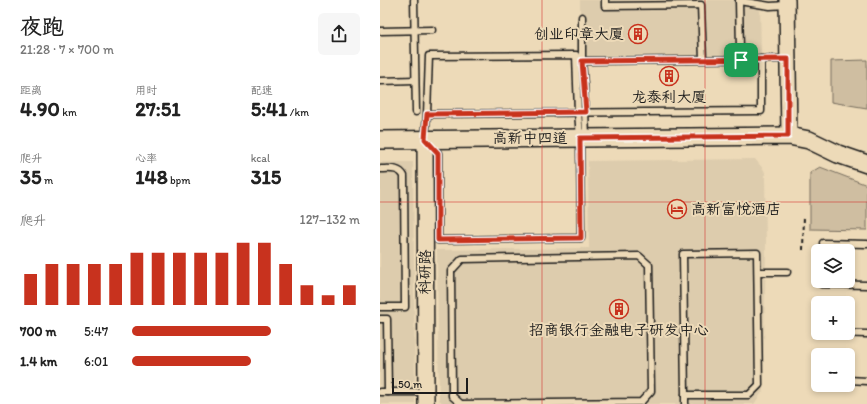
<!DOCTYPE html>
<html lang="zh">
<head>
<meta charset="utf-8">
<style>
  :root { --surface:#fff; --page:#f6f6f6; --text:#222; --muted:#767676; --accent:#c8321e }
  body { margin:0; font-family:Itim,"LXGW WenKai TC",sans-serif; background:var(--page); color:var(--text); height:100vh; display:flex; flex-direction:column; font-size:15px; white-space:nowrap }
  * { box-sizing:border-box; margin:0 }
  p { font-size:13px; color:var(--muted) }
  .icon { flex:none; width:22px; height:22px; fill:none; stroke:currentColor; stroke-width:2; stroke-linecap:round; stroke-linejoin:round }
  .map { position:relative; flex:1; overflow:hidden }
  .details { display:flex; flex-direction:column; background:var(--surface); width:380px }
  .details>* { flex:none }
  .buttons { position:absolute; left:431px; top:244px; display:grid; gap:8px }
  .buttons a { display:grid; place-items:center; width:44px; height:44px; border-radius:6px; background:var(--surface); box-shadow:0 2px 6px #0003; font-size:20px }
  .scale { position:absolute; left:12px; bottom:10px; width:76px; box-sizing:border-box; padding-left:4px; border:2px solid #1c1c1c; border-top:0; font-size:11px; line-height:14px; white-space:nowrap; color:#1c1c1c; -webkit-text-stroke:3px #eddab8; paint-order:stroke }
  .pin { position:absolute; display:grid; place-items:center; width:34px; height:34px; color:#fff; margin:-17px; border-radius:8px; box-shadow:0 2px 6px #0006 }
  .round { display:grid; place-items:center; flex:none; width:42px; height:42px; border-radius:6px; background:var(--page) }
  .summary { display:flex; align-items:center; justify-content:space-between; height:68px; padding:0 20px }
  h1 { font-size:22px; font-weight:700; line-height:30px }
  .figures { display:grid; grid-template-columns:repeat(3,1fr); gap:6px; height:68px; padding:4px 20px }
  .figures div { display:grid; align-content:center }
  .figures b { font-size:20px; font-weight:700 }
  .figures small { font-size:11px; font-weight:400 }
  .figures p { font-size:11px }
  .chart { height:112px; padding:8px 20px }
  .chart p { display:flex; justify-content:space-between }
  .chart svg { width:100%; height:72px; margin-top:4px; stroke:var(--accent); stroke-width:6 }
  ul { padding:0 20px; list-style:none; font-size:13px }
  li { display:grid; grid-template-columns:64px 48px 1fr; align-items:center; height:30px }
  li i { height:10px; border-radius:5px; background:var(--accent) }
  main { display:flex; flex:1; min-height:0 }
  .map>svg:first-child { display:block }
  .built { fill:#ddccad }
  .green { fill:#cfbea1; stroke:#766d5e }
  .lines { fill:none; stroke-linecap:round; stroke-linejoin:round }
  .service-casing { stroke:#1c1c1c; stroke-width:9 }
  .tertiary-casing { stroke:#1c1c1c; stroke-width:18 }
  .secondary-casing { stroke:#1c1c1c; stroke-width:20 }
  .path { stroke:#1c1c1c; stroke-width:2; stroke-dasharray:4 3; stroke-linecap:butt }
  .service { stroke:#eddab8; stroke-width:6 }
  .tertiary { stroke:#eddab8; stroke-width:15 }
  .secondary { stroke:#eddab8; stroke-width:17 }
  .route-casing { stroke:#fff; stroke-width:8 }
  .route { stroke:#c8321e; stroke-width:5 }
  .grid { fill:none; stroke:#d62828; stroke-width:1; stroke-opacity:0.55 }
  .labels { text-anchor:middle; stroke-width:4; stroke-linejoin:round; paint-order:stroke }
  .poi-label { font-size:15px; fill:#1c1c1c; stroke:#eddab8 }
  .street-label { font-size:15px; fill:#1c1c1c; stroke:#eddab8 }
</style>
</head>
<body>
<main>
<section class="details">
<div class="summary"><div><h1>夜跑</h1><p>21:28 · 7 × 700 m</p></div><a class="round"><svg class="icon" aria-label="share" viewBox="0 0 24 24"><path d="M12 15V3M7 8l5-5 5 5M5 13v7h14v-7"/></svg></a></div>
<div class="figures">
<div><p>距离</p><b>4.90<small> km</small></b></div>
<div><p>用时</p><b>27:51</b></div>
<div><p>配速</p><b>5:41<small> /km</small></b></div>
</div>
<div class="figures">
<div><p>爬升</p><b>35<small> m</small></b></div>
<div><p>心率</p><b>148<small> bpm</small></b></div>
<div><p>kcal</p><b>315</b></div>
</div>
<div class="chart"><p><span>爬升</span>127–132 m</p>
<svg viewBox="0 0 160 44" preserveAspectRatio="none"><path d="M5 44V25M15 44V19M25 44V19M35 44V19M45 44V19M55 44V12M65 44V12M75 44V12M85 44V12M95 44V12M105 44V6M115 44V6M125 44V19M135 44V32M145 44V38M155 44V32"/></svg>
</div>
<ul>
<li><b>700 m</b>5:47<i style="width:61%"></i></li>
<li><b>1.4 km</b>6:01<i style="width:52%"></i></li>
</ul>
</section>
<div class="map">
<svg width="487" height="404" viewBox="0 0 487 404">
  <rect width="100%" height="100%" fill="#eddab8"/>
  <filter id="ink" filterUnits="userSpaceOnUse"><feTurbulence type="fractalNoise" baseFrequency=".025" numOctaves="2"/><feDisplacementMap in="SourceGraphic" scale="8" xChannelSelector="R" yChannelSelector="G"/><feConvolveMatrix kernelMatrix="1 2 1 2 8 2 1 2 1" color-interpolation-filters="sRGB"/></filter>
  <g filter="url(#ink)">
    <g class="built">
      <polygon points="200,0 380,0 381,59 200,61"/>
      <polygon points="375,159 384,170 385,173 386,245 383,391 374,404 64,404 59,400 57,250 209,248 208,161"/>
      <polygon points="0,162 33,162 35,404 0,404"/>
    </g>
    <g class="green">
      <polygon points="487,60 487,108 451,102 451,61"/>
      <polygon points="440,167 487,185 487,230 430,229 430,173"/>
    </g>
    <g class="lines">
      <g class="service-casing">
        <g id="service">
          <polyline points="34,0 36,112"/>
          <polyline points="225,0 225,6 321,5 323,59"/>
          <polyline points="359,0 360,50"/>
          <polyline points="359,1 390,6 407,5"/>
          <polyline points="202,17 202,61"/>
          <polyline points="0,31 52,30"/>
          <polyline points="0,81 35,80"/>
          <polyline points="47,114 49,56 196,55 198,112 200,138 201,238 58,240 58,153 45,139 47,114 381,111 381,59"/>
          <polyline points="206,136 204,85 202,61 407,59"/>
          <path d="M 0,169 C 9,169 19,167 24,176 L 25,307 L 0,307"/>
          <polyline points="443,243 487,244"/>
          <polygon points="377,253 379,385 369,395 305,395 303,254"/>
          <polygon points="259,256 269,265 271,391 261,402 81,404 72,396 71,271 82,259"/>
          <polyline points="378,272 407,272"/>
          <polyline points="441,284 487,285"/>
          <polyline points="0,319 7,319 8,392"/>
          <polyline points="451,333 487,334"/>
          <polyline points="468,380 487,381"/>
          <polyline points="0,392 46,392"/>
          <polyline points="305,395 305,404"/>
        </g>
      </g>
      <g class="tertiary-casing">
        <g id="tertiary">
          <polyline points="407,0 409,136"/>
          <polyline points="45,139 46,404"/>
        </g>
      </g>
      <g class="secondary-casing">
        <polyline id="secondary" points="0,140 409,136 429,140 458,154 487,164"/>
      </g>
      <polyline class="path" points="423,250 424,216"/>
      <use href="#service" class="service"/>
      <use href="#tertiary" class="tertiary"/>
      <use href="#secondary" class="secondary"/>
    </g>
  </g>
  <g class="lines" filter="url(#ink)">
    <g class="route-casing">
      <polygon id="route" points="408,59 408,136 200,138 201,238 58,240 58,153 45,139 47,114 206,112 202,61"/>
    </g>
    <use href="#route" class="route"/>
  </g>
  <path class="grid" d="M 162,0 L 162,404M 325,0 L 325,404M 0,202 L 487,202"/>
  <defs>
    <g id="building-ring" transform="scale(1)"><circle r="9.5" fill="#eddab8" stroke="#c8321e" stroke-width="1.5"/><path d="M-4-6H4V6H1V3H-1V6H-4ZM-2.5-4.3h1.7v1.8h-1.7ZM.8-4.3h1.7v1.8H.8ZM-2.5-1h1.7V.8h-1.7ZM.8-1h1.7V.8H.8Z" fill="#c8321e"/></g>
    <g id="hotel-ring" transform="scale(1)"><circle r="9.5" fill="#eddab8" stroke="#c8321e" stroke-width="1.5"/><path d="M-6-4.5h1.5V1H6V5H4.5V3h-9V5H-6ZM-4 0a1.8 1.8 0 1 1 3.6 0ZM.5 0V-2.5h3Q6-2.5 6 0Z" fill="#c8321e"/></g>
  </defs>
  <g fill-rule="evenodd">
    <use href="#building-ring" x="258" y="34"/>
    <use href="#building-ring" x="289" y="76"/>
    <use href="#hotel-ring" x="297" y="209"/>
    <use href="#building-ring" x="239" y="309"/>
  </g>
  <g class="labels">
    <g class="poi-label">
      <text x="244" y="39" text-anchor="end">创业印章大厦</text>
      <text x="289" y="102">龙泰利大厦</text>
      <text x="311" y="214" text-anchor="start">高新富悦酒店</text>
      <text x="239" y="335">招商银行金融电子研发中心</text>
    </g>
    <g class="street-label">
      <text x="150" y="143">高新中四道</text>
      <text transform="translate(45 272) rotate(-90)" y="5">科研路</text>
    </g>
  </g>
</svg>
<div class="buttons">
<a><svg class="icon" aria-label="layers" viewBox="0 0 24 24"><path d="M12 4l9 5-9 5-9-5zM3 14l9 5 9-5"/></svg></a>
<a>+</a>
<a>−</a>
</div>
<div class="scale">50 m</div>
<div class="pin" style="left:361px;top:60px;background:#1e9e55"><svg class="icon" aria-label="arrive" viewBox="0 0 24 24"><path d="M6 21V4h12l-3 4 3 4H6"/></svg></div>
</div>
</main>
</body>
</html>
